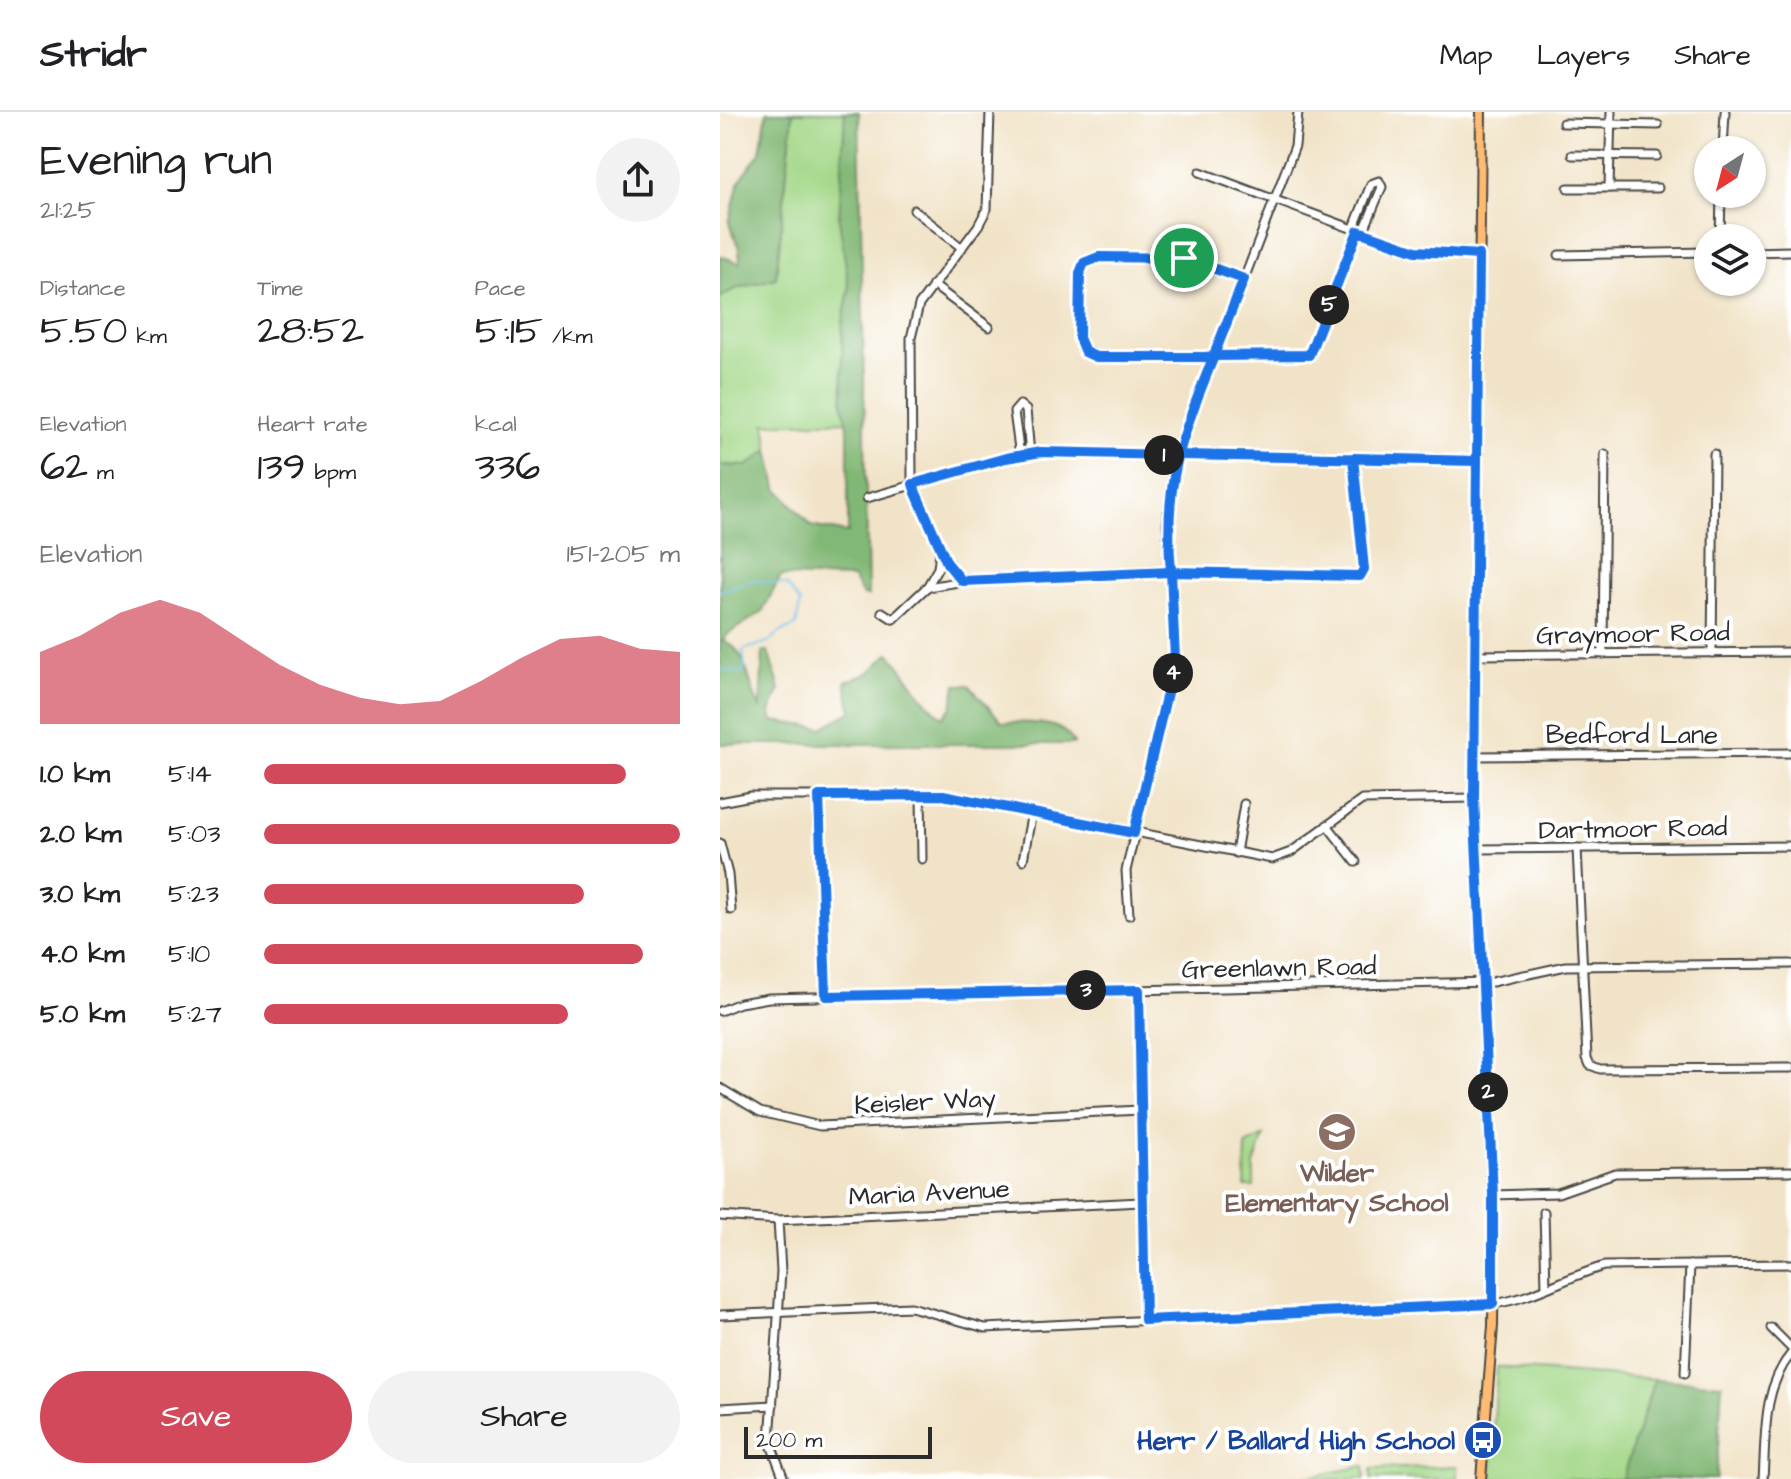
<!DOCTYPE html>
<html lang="en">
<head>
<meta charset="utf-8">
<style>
  :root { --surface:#fff; --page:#f2f2f2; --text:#202124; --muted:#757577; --line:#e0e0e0; --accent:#d1495b }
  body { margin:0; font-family:"Architects Daughter",sans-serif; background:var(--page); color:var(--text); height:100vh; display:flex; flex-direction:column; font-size:30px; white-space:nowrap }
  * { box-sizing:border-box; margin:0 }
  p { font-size:26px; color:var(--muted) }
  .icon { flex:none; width:44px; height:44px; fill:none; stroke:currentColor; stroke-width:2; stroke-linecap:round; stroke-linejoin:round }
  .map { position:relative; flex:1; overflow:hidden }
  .details { display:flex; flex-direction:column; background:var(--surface); width:720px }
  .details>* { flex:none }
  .needle { width:52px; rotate:216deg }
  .controls { position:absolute; left:974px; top:24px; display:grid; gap:16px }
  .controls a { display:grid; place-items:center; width:72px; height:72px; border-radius:50%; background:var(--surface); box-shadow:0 2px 6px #0004; font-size:40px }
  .scale { position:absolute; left:24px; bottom:20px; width:188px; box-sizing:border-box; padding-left:8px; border:4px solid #2b2b2b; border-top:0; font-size:22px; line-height:28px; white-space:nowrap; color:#2b2b2b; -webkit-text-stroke:6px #fff; paint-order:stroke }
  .pin { position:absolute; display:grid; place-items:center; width:68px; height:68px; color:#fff; margin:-34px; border:4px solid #fff; border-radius:50%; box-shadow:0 2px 8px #0007 }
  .km { position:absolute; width:40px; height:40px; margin:-20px; border-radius:50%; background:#222; color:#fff; font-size:22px; line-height:40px; text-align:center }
  .round { display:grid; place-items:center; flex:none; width:84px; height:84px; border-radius:42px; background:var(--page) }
  .headline { display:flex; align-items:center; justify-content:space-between; height:136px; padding:0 40px }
  h1 { font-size:44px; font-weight:600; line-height:60px }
  .stats { display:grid; grid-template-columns:repeat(3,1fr); gap:12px; height:136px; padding:8px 40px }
  .stats div { display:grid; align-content:center }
  .stats b { font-size:40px; font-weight:600 }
  .stats small { font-size:22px; font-weight:400 }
  .stats p { font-size:22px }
  .chart { height:224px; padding:16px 40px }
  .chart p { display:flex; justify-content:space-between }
  .chart svg { width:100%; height:144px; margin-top:8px; fill:var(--accent); opacity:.7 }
  .cta { display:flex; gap:16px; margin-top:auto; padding:16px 40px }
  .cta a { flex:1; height:92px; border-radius:48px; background:var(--accent); color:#fff; font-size:32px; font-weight:600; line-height:92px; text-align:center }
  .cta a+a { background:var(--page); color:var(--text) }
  ul { padding:0 40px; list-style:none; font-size:26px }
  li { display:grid; grid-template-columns:128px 96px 1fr; align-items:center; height:60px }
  li i { height:20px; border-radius:10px; background:var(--accent) }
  header { display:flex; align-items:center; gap:48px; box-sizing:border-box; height:112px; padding:0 40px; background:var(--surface); border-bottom:2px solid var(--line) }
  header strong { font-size:38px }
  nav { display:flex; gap:44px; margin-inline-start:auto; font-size:28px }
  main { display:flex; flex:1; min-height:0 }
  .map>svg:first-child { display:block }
  .green { fill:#a2d787; stroke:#668159; stroke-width:2 }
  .forest { fill:#81b874; stroke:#567250; stroke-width:2 }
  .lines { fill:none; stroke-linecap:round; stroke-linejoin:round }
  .stream { stroke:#6dbde8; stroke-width:2 }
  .minor-casing { stroke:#494742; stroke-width:11 }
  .major-casing { stroke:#494742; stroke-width:12 }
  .minor { stroke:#fff; stroke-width:7 }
  .major { stroke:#ffbb71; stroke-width:8 }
  .route-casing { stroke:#fff; stroke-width:16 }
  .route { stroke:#1a73e8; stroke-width:10 }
  .labels { text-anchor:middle; stroke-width:8; stroke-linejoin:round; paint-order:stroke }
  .street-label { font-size:26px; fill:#2b2b2b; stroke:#fff }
  .education-label { font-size:26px; font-weight:bold; fill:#785e54; stroke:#fff }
  .transit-label { font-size:26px; font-weight:bold; fill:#164399; stroke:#fff; text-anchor:end }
</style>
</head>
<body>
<header>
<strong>Stridr</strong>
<nav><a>Map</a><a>Layers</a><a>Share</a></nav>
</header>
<main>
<section class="details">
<div class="headline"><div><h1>Evening run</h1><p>21:25</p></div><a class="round"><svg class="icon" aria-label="share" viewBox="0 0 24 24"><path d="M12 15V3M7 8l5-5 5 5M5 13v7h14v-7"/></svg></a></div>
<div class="stats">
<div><p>Distance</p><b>5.50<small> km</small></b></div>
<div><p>Time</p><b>28:52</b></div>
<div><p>Pace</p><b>5:15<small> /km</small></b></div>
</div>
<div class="stats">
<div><p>Elevation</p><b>62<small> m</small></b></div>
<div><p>Heart rate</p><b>139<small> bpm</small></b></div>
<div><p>kcal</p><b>336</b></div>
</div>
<div class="chart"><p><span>Elevation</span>151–205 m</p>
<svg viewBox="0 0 160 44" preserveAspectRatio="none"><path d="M0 44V22L10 17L20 10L30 6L40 10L50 18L60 26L70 32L80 36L90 38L100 37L110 31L120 24L130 18L140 17L150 21L160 22V44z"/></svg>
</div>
<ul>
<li><b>1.0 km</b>5:14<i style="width:87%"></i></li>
<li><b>2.0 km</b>5:03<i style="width:100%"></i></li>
<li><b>3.0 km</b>5:23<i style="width:77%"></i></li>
<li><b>4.0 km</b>5:10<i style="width:91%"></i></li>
<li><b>5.0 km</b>5:27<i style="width:73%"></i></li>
</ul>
<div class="cta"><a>Save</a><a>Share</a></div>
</section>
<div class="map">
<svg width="1071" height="1367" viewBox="0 0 1071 1367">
  <rect width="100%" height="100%" fill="#fff"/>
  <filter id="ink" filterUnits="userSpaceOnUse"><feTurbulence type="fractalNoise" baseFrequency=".0125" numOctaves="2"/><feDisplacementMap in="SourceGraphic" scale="16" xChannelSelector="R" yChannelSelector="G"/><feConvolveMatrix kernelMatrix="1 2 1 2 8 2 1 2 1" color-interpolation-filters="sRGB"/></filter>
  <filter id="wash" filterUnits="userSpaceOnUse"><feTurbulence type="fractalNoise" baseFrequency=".006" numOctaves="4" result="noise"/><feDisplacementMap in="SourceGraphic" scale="32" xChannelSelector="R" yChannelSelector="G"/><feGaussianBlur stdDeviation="1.8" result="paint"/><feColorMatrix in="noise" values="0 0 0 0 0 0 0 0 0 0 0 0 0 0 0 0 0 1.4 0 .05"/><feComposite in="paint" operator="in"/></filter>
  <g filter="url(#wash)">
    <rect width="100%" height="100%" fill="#f1e3c7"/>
    <g class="green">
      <polygon points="73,0 125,0 129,176 122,215 127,309 45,312 49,338 27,354 0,353 0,186 15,177 56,166"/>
      <polygon points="544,1024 534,1053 534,1075 525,1075 526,1033"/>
      <polygon points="777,1255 935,1267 902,1367 771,1367"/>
      <polygon points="644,1354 645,1367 583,1367 583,1366"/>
      <polygon points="737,1354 737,1367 651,1367 651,1357"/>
    </g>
    <g class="forest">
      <polygon points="47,0 73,0 56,166 15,177 0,186 0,144 20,151 19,135 9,111 19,70 40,40"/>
      <path d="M 125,0 L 139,0 L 148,484 L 143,483 L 133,466 L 61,464 L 42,500 L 9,521 L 3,529 C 28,535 28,576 40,596 L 43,540 L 48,539 L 60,577 L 50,600 L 53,609 L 102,616 L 132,599 L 125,570 L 149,561 L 169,541 C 188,562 200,588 223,605 L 232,595 L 236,573 L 249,573 L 282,610 C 306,611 343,606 354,632 L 0,632 L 0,353 L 27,354 L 49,338 L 57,376 L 91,414 L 128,421 L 128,316 L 123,294 L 122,215 L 129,176 L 119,107 Z"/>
      <polygon points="935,1267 1002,1272 996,1367 902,1367"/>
    </g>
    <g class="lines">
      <polyline class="stream" points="0,479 33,468 67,473 80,491 76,514 60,520 49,530 23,538 25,555 21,561 0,557"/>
    </g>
  </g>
  <g filter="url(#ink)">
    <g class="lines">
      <g class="minor-casing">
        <g id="minor">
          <polyline points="843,11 938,13"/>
          <polyline points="1003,38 1005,0"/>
          <polyline points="852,43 937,44"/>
          <polyline points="480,60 687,137 759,143"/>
          <polygon points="659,69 662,75 645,116 638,119 635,113 651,72"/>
          <polyline points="848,76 938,76"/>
          <polyline points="889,76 891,0"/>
          <polyline points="194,98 242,136"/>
          <polyline points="1000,126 1001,82"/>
          <polyline points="1032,140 1071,139"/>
          <polyline points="839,143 988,140"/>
          <polyline points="524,167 464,146 373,146 364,151 360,161 361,234 376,245 589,243 638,119"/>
          <polyline points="213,173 269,215"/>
          <polyline points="300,344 294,300 300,293 306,298 310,342"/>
          <polyline points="147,386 286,346 321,340 757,349"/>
          <polyline points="242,469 220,438 192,366 191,226 199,193 258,114 267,97 270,0"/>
          <polyline points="207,475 218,456 220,440"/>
          <polyline points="162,500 173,507 207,475 251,468 458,460 640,464 644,457 633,346"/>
          <polyline points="992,541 994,342"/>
          <polyline points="883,542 885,342"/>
          <polyline points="755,543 1071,540"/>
          <polyline points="754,644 1071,641"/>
          <polyline points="201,683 202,747"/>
          <polyline points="99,684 106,884"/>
          <polyline points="0,690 31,684 233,684 552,747 571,740 642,688 754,686"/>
          <polyline points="607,713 636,750"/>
          <polyline points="0,731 8,762 11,798"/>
          <polyline points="857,736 867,946 870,953 880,957 1071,956"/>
          <polyline points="756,737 1071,734"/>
          <polyline points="516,741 524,692"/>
          <polyline points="303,748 312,700"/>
          <polyline points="409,803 406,759 455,547 447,412 454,350 575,34 578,0"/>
          <polyline points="419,878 425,1208"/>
          <polyline points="0,899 20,891 49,886 772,870 846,854 1071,852"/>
          <polyline points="0,976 40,1000 100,1014 420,998"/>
          <polyline points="773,1083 838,1081 895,1061 1071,1059"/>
          <polyline points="824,1100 826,1176"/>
          <polyline points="0,1104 58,1108 421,1090"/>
          <polyline points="58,1108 61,1159 50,1330 64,1367"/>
          <path d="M 0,1203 L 191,1195 L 265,1216 L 773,1192 C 812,1187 846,1165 884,1154 L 1071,1152"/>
          <polyline points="1051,1216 1071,1236"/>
          <polyline points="965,1261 970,1153"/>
          <polyline points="0,1296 53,1293"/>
          <path d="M 1043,1367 C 1046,1324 1042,1277 1071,1242"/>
        </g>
      </g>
      <g class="major-casing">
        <polyline id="major" points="761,0 754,695 774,1124 773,1214 761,1367"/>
      </g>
      <use href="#minor" class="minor"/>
      <use href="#major" class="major"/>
    </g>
  </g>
  <g class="lines" filter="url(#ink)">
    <g class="route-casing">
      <path id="route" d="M 464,146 L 524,167 L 496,238 L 494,244 C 461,326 443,370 451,460 L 242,469 L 227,451 L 196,381 L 193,372 L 286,346 L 321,340 L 450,343 L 464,343 L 757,349 L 754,686 L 773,1083 L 773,1192 L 425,1208 L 419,878 L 106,884 L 99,684 L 223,683 L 414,721 L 455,547 L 451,460 L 640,464 L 644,457 L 633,346 L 757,349 L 759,143 L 696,139 L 638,119 L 589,243 L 494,244 L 485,245 L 376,245 L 365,240 L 359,226 L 360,161 L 364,151 L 379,145 L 464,146"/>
    </g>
    <use href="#route" class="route"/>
  </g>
  <defs>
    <g id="school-disc" transform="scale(2)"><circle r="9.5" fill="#8d6e63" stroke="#fff"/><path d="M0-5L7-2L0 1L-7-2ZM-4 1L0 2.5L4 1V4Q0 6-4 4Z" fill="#fff"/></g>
    <g id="bus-disc" transform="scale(2)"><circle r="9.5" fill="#1a4fb4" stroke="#fff"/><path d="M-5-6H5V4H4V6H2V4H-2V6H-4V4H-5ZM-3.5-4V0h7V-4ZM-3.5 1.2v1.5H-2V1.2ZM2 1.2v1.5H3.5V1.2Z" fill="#fff"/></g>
  </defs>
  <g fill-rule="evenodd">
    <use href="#school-disc" x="617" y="1020"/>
    <use href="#bus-disc" x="763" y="1328"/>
  </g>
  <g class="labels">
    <g class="street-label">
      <text transform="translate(913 521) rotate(-1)" y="9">Graymoor Road</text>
      <text x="912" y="631">Bedford Lane</text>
      <text transform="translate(913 716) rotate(-1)" y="9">Dartmoor Road</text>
      <text transform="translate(559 855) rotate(-1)" y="9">Greenlawn Road</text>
      <text transform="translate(205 989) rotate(-3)" y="9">Keisler Way</text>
      <text transform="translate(209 1080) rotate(-3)" y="9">Maria Avenue</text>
    </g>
    <g class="education-label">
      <text x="617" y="1069">Wilder<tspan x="617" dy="30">Elementary School</tspan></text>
    </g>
    <g class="transit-label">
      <text x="735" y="1337">Herr / Ballard High School</text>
    </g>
  </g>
</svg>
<div class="controls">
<a><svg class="needle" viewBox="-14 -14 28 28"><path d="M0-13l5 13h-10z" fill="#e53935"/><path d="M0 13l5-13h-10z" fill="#757577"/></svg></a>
<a><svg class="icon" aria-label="layers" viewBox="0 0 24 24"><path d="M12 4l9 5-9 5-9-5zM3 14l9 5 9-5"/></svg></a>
</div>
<div class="scale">200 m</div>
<div class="pin" style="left:464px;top:146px;background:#1e9e55"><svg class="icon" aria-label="arrive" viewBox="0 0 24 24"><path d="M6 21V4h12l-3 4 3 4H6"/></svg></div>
<b class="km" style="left:444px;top:343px">1</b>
<b class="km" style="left:768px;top:980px">2</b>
<b class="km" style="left:366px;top:878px">3</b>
<b class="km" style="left:453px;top:561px">4</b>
<b class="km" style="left:609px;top:193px">5</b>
</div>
</main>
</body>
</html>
